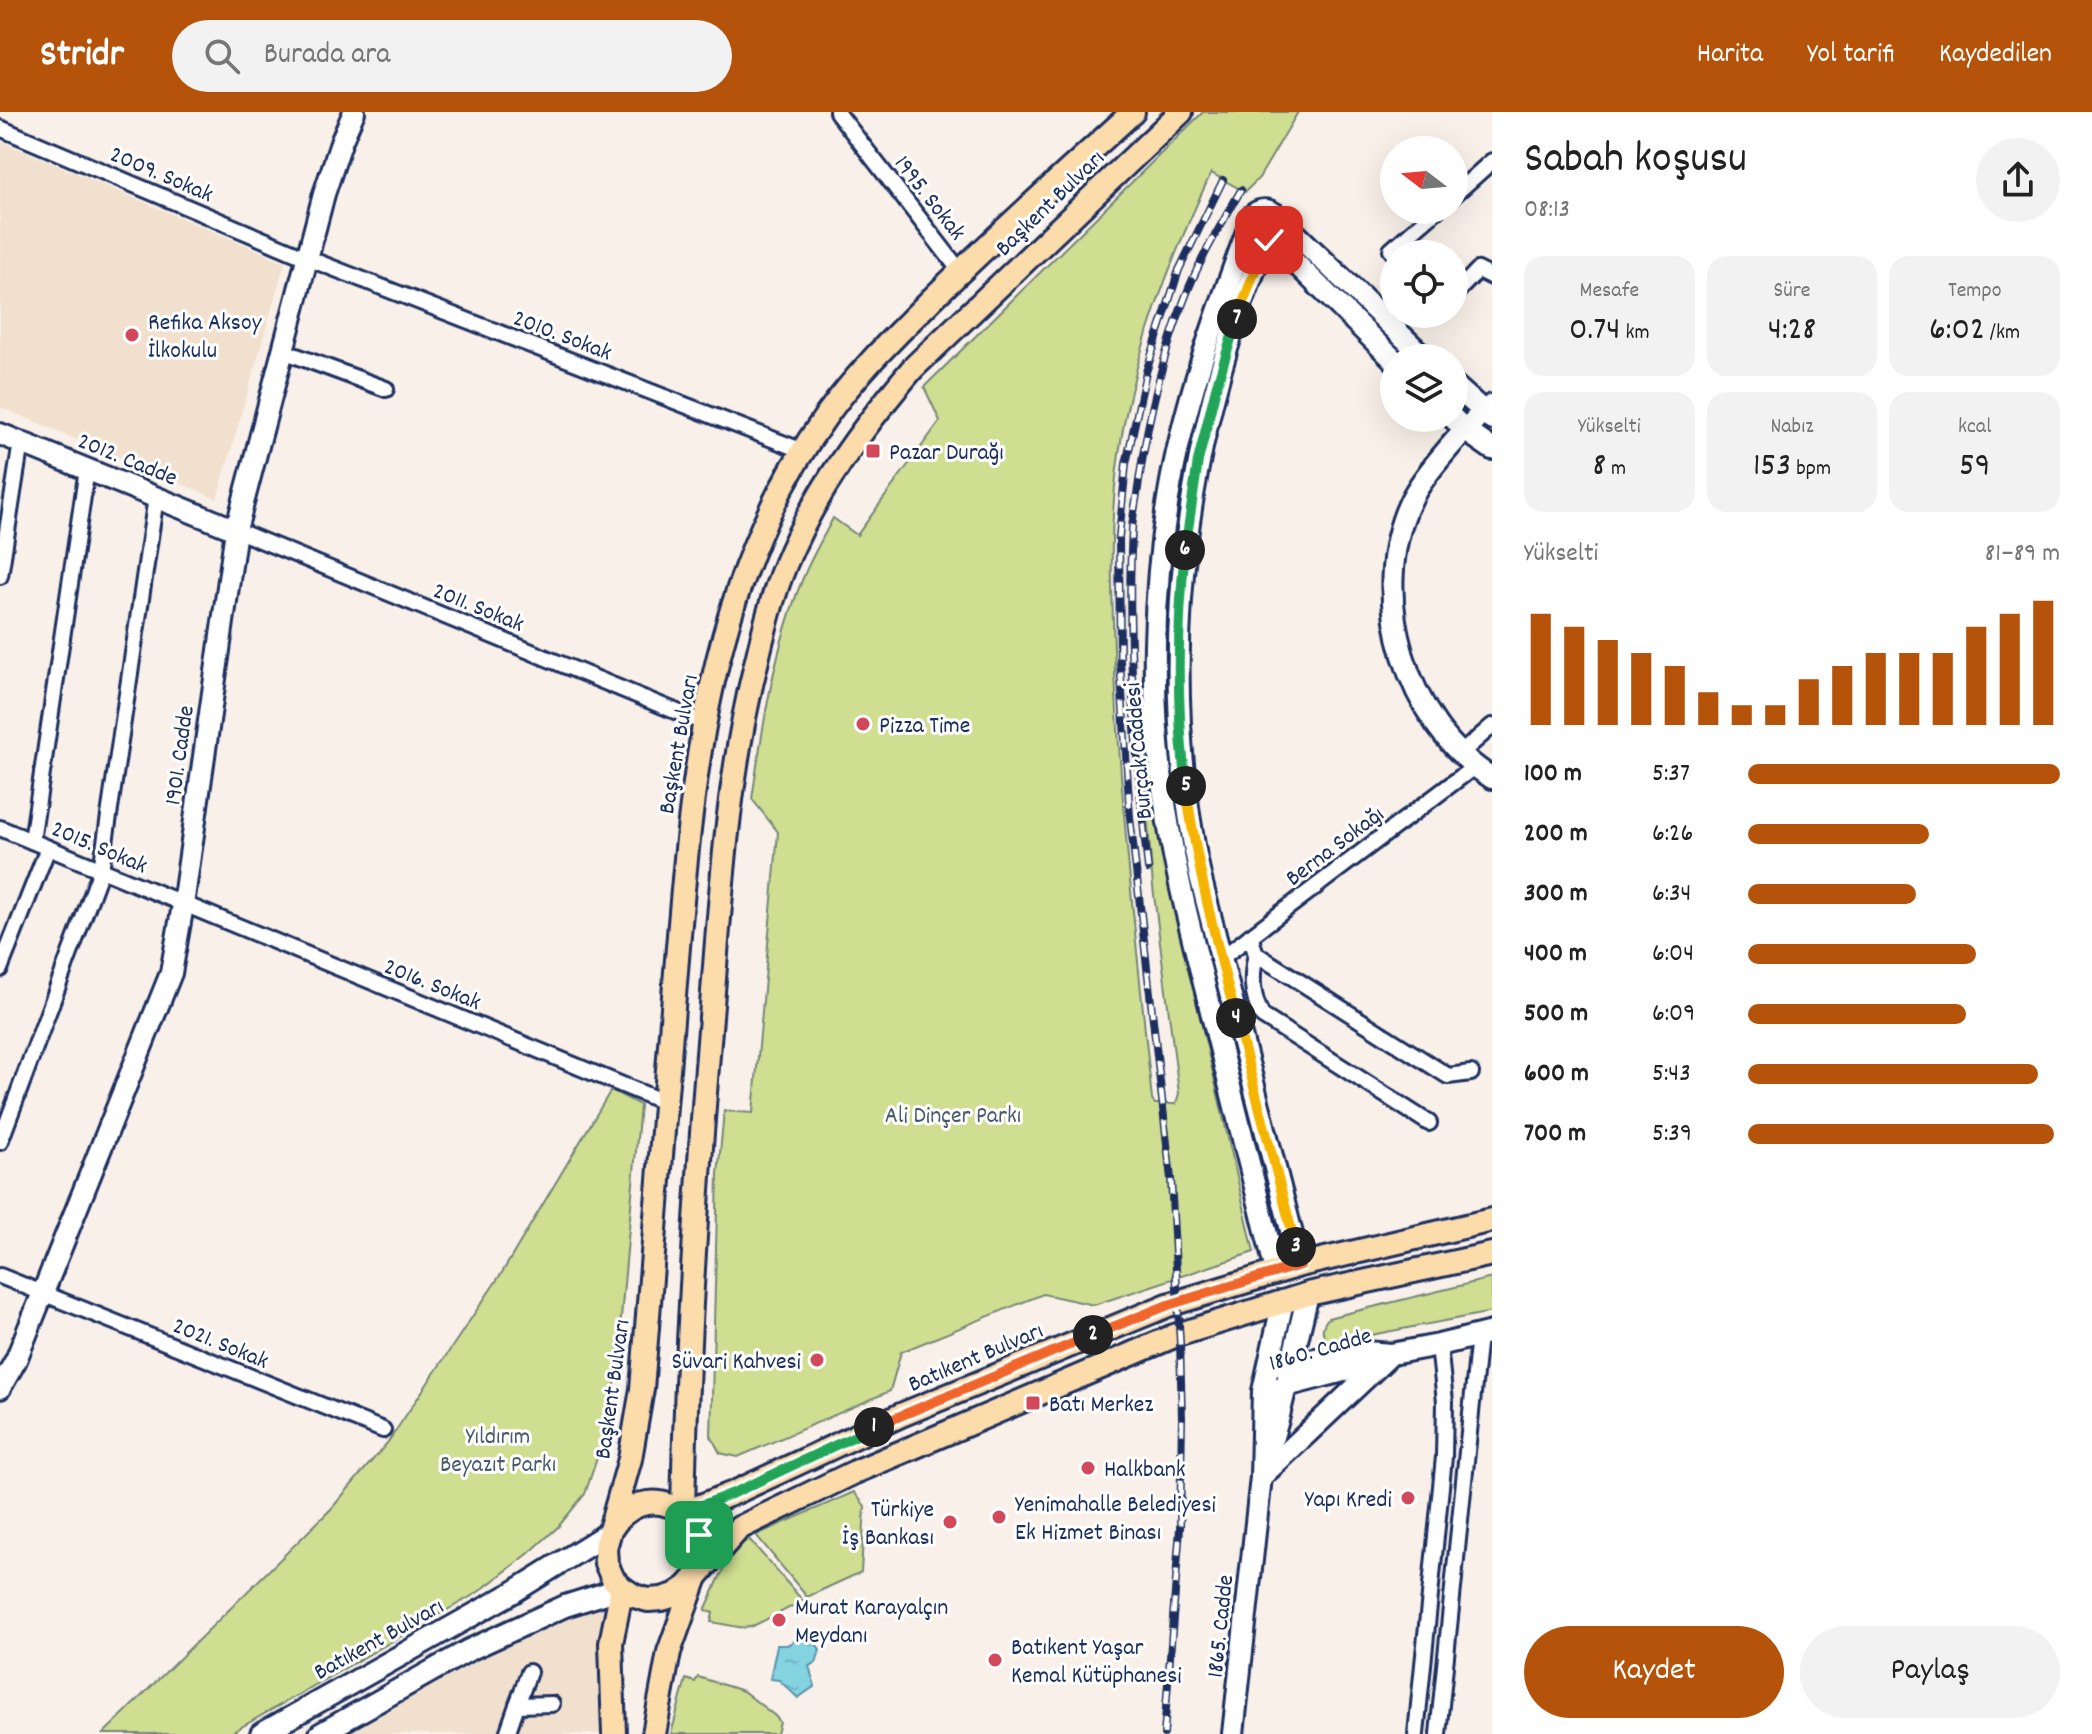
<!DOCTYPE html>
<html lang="tr">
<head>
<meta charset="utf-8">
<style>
  :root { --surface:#fff; --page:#f2f2f2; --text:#222; --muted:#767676; --accent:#b45309 }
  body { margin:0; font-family:Dekko,sans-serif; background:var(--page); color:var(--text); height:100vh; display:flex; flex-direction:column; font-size:30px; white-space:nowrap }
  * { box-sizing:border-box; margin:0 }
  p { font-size:26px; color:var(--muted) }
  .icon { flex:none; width:44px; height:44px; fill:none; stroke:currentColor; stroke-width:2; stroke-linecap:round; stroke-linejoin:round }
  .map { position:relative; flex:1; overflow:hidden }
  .sheet { display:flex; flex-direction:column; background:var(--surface); width:600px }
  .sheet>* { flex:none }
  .needle { width:52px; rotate:286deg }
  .tools { position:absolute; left:1380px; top:24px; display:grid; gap:16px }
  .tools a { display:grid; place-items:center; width:88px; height:88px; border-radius:50%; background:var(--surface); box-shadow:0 8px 32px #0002; font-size:40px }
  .pin { position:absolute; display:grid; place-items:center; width:68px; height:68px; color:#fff; margin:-34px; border-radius:16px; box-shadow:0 4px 12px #0006 }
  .km { position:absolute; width:40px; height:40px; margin:-20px; border-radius:50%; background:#222; color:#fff; font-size:22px; line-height:40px; text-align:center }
  .round { display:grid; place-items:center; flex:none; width:84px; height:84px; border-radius:42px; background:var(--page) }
  .overview { display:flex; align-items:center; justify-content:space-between; height:136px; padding:0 32px }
  h1 { font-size:44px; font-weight:600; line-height:60px }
  .figures { display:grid; grid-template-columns:repeat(3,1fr); gap:12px; height:136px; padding:8px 32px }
  .figures div { display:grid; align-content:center; border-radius:20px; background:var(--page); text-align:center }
  .figures b { font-size:34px; font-weight:600 }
  .figures small { font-size:22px; font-weight:400 }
  .figures p { font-size:22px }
  .chart { height:224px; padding:16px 32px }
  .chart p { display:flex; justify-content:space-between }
  .chart svg { width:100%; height:144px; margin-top:8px; stroke:var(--accent); stroke-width:6 }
  .action { display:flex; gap:16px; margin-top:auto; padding:16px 32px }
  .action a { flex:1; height:92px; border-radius:48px; background:var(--accent); color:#fff; font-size:32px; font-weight:600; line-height:92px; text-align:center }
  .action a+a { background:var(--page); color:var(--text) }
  ul { padding:0 32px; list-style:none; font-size:26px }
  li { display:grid; grid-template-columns:128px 96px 1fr; align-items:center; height:60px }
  li i { height:20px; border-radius:10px; background:var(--accent) }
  header { display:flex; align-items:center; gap:48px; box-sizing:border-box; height:112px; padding:0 40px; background:var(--accent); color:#fff }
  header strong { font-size:38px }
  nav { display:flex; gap:44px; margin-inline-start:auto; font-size:28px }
  .search { width:560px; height:72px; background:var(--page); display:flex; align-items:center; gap:20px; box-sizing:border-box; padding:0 28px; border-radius:44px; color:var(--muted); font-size:30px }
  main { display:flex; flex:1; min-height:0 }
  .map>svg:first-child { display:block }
  .built { fill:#f1e0ce }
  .green { fill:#cfde91; stroke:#758678; stroke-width:2 }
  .water { fill:url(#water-ripples); stroke:#5a91ac; stroke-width:2 }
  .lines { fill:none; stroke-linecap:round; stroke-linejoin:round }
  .street-casing { stroke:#1b2f5e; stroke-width:20 }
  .secondary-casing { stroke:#1b2f5e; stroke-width:26 }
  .primary-casing { stroke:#1b2f5e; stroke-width:28 }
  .street { stroke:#fff; stroke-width:14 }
  .secondary { stroke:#fff; stroke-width:20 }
  .primary { stroke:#fddcac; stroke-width:22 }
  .rail-casing { stroke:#1b2f5e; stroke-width:8 }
  .rail { stroke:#fff; stroke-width:5; stroke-dasharray:15; stroke-linecap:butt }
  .split-1-casing { stroke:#fff; stroke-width:16 }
  .split-2-casing { stroke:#fff; stroke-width:16 }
  .split-3-casing { stroke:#fff; stroke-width:16 }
  .split-4-casing { stroke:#fff; stroke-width:16 }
  .split-5-casing { stroke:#fff; stroke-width:16 }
  .split-6-casing { stroke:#fff; stroke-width:16 }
  .split-7-casing { stroke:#fff; stroke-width:16 }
  .split-8-casing { stroke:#fff; stroke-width:16 }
  .split-1 { stroke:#22a559; stroke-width:10 }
  .split-2 { stroke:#f0652b; stroke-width:10 }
  .split-3 { stroke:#f0652b; stroke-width:10 }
  .split-4 { stroke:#f5b400; stroke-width:10 }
  .split-5 { stroke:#f5b400; stroke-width:10 }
  .split-6 { stroke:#22a559; stroke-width:10 }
  .split-7 { stroke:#22a559; stroke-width:10 }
  .split-8 { stroke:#f5b400; stroke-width:10 }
  .poi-dot { fill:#d1495b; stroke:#fff; stroke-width:3 }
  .labels { text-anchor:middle; stroke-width:6; stroke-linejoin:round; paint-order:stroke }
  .street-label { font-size:24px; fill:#1b2f5e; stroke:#fff }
  .poi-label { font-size:24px; fill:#1b2f5e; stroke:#fff; text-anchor:start }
  .park-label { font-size:24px; fill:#485b6b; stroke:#fff }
</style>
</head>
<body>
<header>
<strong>Stridr</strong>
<div class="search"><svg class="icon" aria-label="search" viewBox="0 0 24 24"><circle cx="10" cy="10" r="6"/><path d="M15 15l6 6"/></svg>Burada ara</div>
<nav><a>Harita</a><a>Yol tarifi</a><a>Kaydedilen</a></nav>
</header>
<main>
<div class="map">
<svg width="1492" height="1622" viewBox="0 0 1492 1622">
  <defs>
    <pattern id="water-ripples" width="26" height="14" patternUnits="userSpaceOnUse" patternTransform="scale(2)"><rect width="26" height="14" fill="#84d3e0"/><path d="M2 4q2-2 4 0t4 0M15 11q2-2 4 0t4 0" fill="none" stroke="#71b5c3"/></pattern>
  </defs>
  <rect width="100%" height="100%" fill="#f9f1e9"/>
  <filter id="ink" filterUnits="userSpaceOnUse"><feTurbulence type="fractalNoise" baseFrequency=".0125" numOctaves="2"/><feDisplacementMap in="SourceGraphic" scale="16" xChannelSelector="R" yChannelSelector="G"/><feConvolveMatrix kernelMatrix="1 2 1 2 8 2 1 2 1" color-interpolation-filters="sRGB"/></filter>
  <g filter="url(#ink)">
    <g class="built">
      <polygon points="0,29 285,150 217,387 0,295"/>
      <polygon points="622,1476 614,1622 320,1622 469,1538"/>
    </g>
    <g class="green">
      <path d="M 1203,0 L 1298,0 L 1259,66 L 1245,80 L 1211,61 C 1169,151 1133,244 1119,342 C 1108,414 1112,487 1115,560 C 1121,703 1138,845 1152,988 L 1155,992 L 1176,992 L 1179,981 L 1153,775 L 1143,651 L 1145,656 C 1178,818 1218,978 1254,1140 L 1094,1193 L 1043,1182 L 901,1240 L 890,1279 L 738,1345 L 720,1341 L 711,1324 L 718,1062 L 724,999 L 753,1001 L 778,720 L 752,687 C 763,613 774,536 803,466 C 811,446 823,426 833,406 L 857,423 L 940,309 L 924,275 Z"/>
      <polygon points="611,978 640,993 615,1273 601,1334 585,1382 558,1415 528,1442 477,1481 229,1622 103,1622 331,1397 388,1330 503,1159"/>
      <path d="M 1492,1166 L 1492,1200 L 1334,1230 L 1326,1228 C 1321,1219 1322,1214 1328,1206 Z"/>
      <polygon points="854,1380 865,1394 861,1460 807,1485 756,1423"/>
      <path d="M 749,1427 L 803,1489 L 753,1514 L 744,1516 L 711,1510 L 713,1501 L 705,1498 C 717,1474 726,1441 749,1427 Z"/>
      <polygon points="698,1565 743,1579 775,1604 780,1610 777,1622 671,1622 686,1567 695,1570"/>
    </g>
    <polygon class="water" points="810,1521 820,1538 816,1551 809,1554 815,1574 798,1586 779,1568 770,1567 777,1533 787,1533"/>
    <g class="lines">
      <g class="street-casing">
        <g id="street">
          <polyline points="837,0 960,159"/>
          <polyline points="0,16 307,146 803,339"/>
          <polyline points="1454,83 1492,49"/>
          <polyline points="1395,142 1391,138 1437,98"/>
          <polyline points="1454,183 1478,158 1492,165"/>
          <polyline points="283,239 386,277"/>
          <polyline points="236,418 704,611"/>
          <polyline points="0,464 21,330"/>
          <polyline points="1460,642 1492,614"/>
          <polyline points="0,716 666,991"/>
          <polyline points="32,729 87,357"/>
          <polyline points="1250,824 1256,842 1448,964 1471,961"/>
          <path d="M 1256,842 C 1251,864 1251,883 1262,904 L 1429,1011"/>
          <polyline points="1220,847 1474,655"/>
          <polyline points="0,857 48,736"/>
          <polyline points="0,1030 101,758 156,385"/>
          <polyline points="0,1164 383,1318"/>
          <polyline points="517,1593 529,1560"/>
          <polyline points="507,1622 517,1593 552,1592"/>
          <polyline points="1416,1622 1444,1345 1445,1290 1439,1233"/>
          <polyline points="1438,1622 1479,1223"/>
        </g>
      </g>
      <g class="secondary-casing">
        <g id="secondary">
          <path d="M 1275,102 C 1290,126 1258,141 1249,114 L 1254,102 C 1261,97 1268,97 1275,102 L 1425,246"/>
          <path d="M 1249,114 C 1216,203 1183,293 1168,387 C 1153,480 1150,583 1163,676 C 1172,750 1192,823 1210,895 C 1232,983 1254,1071 1276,1159"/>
          <polyline points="1271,127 1394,248"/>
          <path d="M 1266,129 C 1255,157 1243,185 1234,214 C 1177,393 1161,580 1200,764 L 1300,1153"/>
          <polyline points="1454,273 1492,307"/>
          <path d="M 1492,293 C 1469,310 1422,364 1410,390 C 1367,482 1406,613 1492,666"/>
          <polyline points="1453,306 1466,319 1492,337"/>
          <polyline points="0,322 236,418"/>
          <polyline points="1283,1189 1263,1279 1261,1365 1278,1308 1308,1182"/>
          <polyline points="0,1276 16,1248 171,861 183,793 236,418 324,82 342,28 354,0"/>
          <polyline points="1275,1277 1347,1258 1391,1242 1354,1239 1281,1254"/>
          <polyline points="261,1622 512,1481 608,1421"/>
          <polyline points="320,1622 469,1538 565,1494 622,1476"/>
          <polyline points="1233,1622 1261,1365 1391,1242 1439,1233 1492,1220"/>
        </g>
      </g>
      <g class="primary-casing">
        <g id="primary">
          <path d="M 1133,0 C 1062,65 990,129 922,197 C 888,231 854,265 826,304 C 701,477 690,691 673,896 C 663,1023 653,1150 642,1277 L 630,1347 L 605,1436 L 606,1451 L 613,1467 L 622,1476 L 634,1484 L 648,1488 L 662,1487 L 675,1483 L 687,1475 L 739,1416 L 855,1360 L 1174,1224 L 1308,1182 L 1492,1142"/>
          <path d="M 683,1401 C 686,1232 698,1062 712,893 C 721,778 728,664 756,552 C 764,518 772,485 785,453 C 815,380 862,316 913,256 L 1181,0"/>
          <polyline points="683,1401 736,1380 901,1303 1168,1193 1300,1153 1492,1108"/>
          <path d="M 611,1417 C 642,1367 706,1393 701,1451 L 669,1540 L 654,1622"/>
          <polyline points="614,1622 611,1531 622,1476"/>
        </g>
      </g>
      <use href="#street" class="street"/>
      <use href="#secondary" class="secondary"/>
      <use href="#primary" class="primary"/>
      <g class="rail-casing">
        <g id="rail">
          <path d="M 1148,757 C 1136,647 1126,527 1132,417 C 1133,401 1137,385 1139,369 C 1148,307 1162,244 1185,186 C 1199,148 1221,113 1241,78"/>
          <polyline points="1164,1622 1180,1416 1182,1307 1180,1231 1171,1067 1130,705 1120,549 1119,425 1126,352 1146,260 1179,158 1223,68"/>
        </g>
      </g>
      <use href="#rail" class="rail"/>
    </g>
  </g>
  <g class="lines" filter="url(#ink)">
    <g class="split-1-casing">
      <polyline id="split-1" points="699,1423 693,1411 683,1401 736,1380 874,1315"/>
    </g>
    <g class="split-2-casing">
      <polyline id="split-2" points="874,1315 1093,1223"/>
    </g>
    <g class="split-3-casing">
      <polyline id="split-3" points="1093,1223 1168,1193 1300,1153 1296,1135"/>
    </g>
    <g class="split-4-casing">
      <polyline id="split-4" points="1236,906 1296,1135"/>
    </g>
    <g class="split-5-casing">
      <path id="split-5" d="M 1186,674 C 1196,753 1216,829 1236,906"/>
    </g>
    <g class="split-6-casing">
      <path id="split-6" d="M 1185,438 C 1177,516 1176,596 1186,674"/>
    </g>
    <g class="split-7-casing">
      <polyline id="split-7" points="1185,438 1198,349 1216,276 1237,207"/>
    </g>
    <g class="split-8-casing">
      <polyline id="split-8" points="1237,207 1266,129 1269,128"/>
    </g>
    <use href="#split-1" class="split-1"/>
    <use href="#split-2" class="split-2"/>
    <use href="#split-3" class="split-3"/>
    <use href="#split-4" class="split-4"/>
    <use href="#split-5" class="split-5"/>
    <use href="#split-6" class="split-6"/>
    <use href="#split-7" class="split-7"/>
    <use href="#split-8" class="split-8"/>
  </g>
  <g class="poi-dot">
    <circle cx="132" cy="223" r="8"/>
    <rect x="865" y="331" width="16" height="16" rx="4"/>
    <circle cx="863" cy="612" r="8"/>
    <circle cx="817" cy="1248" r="8"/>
    <rect x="1025" y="1283" width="16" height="16" rx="4"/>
    <circle cx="1088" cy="1356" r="8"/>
    <circle cx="1408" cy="1386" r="8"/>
    <circle cx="999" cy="1405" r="8"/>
    <circle cx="950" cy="1410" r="8"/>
    <circle cx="779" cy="1508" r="8"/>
    <circle cx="995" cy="1548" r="8"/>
  </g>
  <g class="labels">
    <g class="street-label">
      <text transform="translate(162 61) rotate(23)" y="8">2009. Sokak</text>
      <text transform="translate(931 85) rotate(52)" y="8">1995. Sokak</text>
      <text transform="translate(1049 90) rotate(-44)" y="8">Başkent Bulvarı</text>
      <text transform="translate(563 222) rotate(21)" y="8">2010. Sokak</text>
      <text transform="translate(128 346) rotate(22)" y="8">2012. Cadde</text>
      <text transform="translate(479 494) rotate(22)" y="8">2011. Sokak</text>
      <text transform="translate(677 632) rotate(-80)" y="8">Başkent Bulvarı</text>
      <text transform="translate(1137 639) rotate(-95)" y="8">Burçak Caddesi</text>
      <text transform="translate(178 643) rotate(-82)" y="8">1901. Cadde</text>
      <text transform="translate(1334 733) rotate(-37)" y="8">Berna Sokağı</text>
      <text transform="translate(100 734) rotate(23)" y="8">2015. Sokak</text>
      <text transform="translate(433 871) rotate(22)" y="8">2016. Sokak</text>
      <text transform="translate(221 1230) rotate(22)" y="8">2021. Sokak</text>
      <text transform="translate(1320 1236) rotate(-16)" y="8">1860. Cadde</text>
      <text transform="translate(975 1244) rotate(-23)" y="8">Batıkent Bulvarı</text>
      <text transform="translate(611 1277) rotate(-82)" y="8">Başkent Bulvarı</text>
      <text transform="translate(1219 1514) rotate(-84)" y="8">1865. Cadde</text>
      <text transform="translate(378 1526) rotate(-29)" y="8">Batıkent Bulvarı</text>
    </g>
    <g class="poi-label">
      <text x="148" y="217">Refika Aksoy<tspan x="148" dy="28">İlkokulu</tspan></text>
      <text x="889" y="347">Pazar Durağı</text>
      <text x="879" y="620">Pizza Time</text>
      <text x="801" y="1256" text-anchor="end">Süvari Kahvesi</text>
      <text x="1049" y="1299">Batı Merkez</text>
      <text x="1104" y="1364">Halkbank</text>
      <text x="1392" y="1394" text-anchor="end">Yapı Kredi</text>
      <text x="1015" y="1399">Yenimahalle Belediyesi<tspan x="1015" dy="28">Ek Hizmet Binası</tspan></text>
      <text x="934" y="1404" text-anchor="end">Türkiye<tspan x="934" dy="28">İş Bankası</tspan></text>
      <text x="795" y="1502">Murat Karayalçın<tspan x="795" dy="28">Meydanı</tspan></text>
      <text x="1011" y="1542">Batıkent Yaşar<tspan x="1011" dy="28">Kemal Kütüphanesi</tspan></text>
    </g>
    <g class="park-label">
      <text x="953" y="1010">Ali Dinçer Parkı</text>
      <text x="498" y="1331">Yıldırım<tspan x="498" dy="28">Beyazıt Parkı</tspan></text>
    </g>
  </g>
</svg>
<div class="tools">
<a><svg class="needle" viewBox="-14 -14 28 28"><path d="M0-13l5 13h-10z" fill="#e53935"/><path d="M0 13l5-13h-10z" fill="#767676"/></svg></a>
<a><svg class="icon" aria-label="locate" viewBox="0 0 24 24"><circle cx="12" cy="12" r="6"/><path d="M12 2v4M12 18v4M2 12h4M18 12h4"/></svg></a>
<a><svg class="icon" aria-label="layers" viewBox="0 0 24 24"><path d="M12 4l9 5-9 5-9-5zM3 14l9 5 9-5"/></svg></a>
</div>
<div class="pin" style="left:699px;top:1423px;background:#1e9e55"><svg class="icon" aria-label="arrive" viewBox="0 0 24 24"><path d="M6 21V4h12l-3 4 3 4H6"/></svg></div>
<div class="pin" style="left:1269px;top:128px;background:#d93025"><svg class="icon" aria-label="check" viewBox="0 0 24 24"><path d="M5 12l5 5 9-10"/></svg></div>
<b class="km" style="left:874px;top:1315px">1</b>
<b class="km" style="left:1093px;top:1223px">2</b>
<b class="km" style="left:1296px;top:1135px">3</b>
<b class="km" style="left:1236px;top:906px">4</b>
<b class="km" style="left:1186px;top:674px">5</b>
<b class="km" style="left:1185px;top:438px">6</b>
<b class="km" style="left:1237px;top:207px">7</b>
</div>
<section class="sheet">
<div class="overview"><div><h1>Sabah koşusu</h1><p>08:13</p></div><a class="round"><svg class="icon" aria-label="share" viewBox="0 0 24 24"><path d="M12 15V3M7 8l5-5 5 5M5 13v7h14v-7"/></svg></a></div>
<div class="figures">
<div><p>Mesafe</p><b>0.74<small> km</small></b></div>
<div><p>Süre</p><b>4:28</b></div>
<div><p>Tempo</p><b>6:02<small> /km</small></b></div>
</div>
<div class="figures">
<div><p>Yükselti</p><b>8<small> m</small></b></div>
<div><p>Nabız</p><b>153<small> bpm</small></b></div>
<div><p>kcal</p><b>59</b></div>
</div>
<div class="chart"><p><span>Yükselti</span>81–89 m</p>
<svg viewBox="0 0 160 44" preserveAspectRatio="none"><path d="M5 44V10M15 44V14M25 44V18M35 44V22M45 44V26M55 44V34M65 44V38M75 44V38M85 44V30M95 44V26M105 44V22M115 44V22M125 44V22M135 44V14M145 44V10M155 44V6"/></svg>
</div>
<ul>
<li><b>100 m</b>5:37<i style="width:100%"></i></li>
<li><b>200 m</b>6:26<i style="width:58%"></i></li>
<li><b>300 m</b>6:34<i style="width:54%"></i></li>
<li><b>400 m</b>6:04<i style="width:73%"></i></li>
<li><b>500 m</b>6:09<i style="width:70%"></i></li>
<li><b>600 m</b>5:43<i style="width:93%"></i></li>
<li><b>700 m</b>5:39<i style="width:98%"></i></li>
</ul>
<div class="action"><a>Kaydet</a><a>Paylaş</a></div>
</section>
</main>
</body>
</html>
